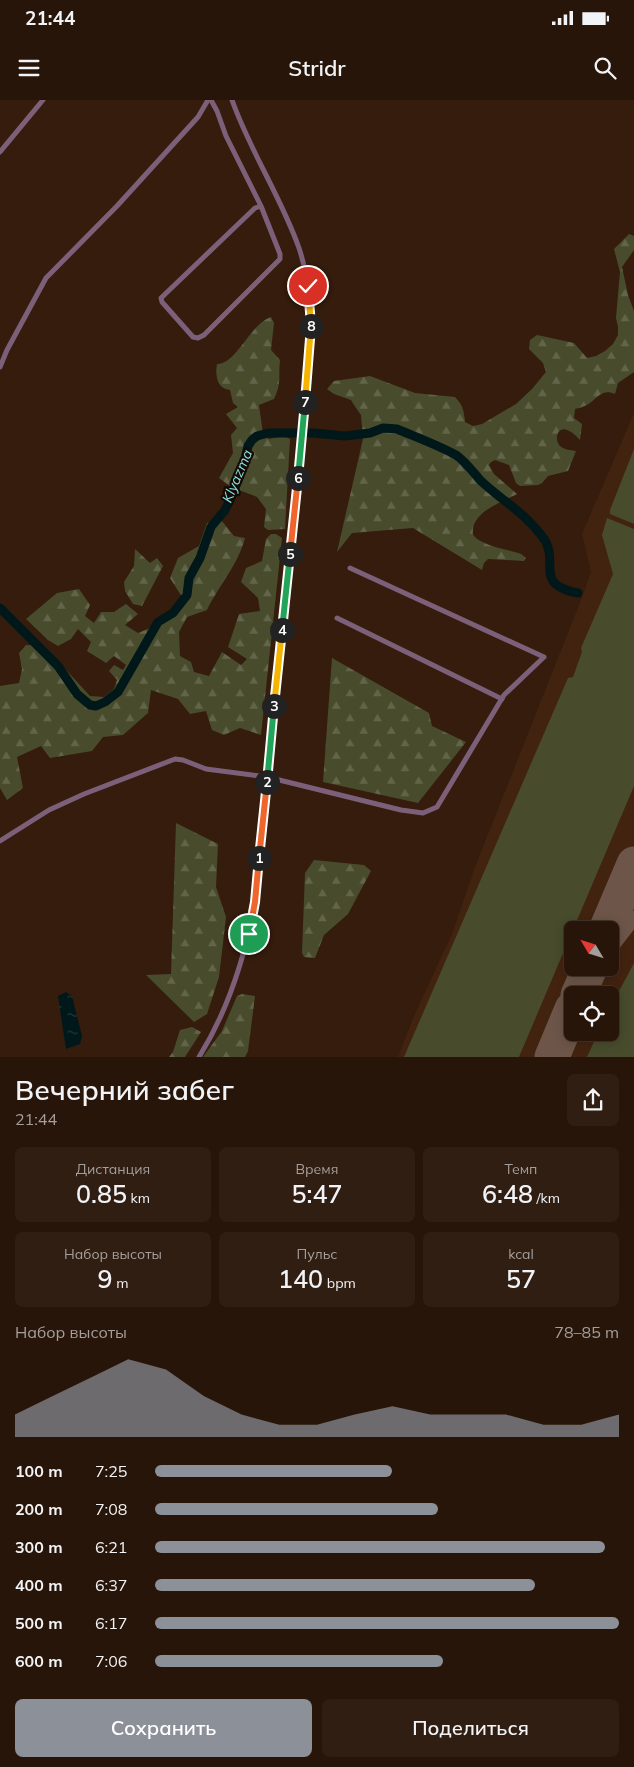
<!DOCTYPE html>
<html lang="ru">
<head>
<meta charset="utf-8">
<style>
  :root { --surface:#281509; --page:#301e12; --text:#f1f3f6; --muted:#a59f9c; --line:#44342a; --accent:#8c9099 }
  body { margin:0; font-family:Mulish,sans-serif; background:var(--page); color:var(--text); height:100vh; display:flex; flex-direction:column; font-size:19px; white-space:nowrap }
  * { box-sizing:border-box; margin:0 }
  p { font-size:16px; color:var(--muted) }
  .icon { flex:none; width:28px; height:28px; fill:none; stroke:currentColor; stroke-width:2; stroke-linecap:round; stroke-linejoin:round }
  .map { position:relative; height:957px; overflow:hidden }
  .details { display:flex; flex-direction:column; background:var(--surface); flex:1 }
  .details>* { flex:none }
  .needle { width:32px; rotate:308deg }
  .tools { position:absolute; left:564px; top:821px; display:grid; gap:10px }
  .tools a { display:grid; place-items:center; width:55px; height:55px; border-radius:8px; background:var(--surface); box-shadow:0 2px 12px #0003,0 0 0 1px var(--line); font-size:25px }
  .pin { position:absolute; display:grid; place-items:center; width:42px; height:42px; color:#fff; margin:-21px; border:2px solid #fff; border-radius:50%; box-shadow:0 1px 5px #0007 }
  .km { position:absolute; width:25px; height:25px; margin:-12px; border-radius:50%; background:#222; color:#fff; font-size:14px; line-height:25px; text-align:center }
  .round { display:grid; place-items:center; flex:none; width:52px; height:52px; border-radius:8px; background:var(--page) }
  .head { display:flex; align-items:center; justify-content:space-between; height:85px; padding:0 15px }
  h1 { font-size:28px; font-weight:600; line-height:38px }
  .figures { display:grid; grid-template-columns:repeat(3,1fr); gap:8px; height:85px; padding:5px 15px }
  .figures div { display:grid; align-content:center; border-radius:8px; background:var(--page); text-align:center }
  .figures b { font-size:25px; font-weight:600 }
  .figures small { font-size:14px; font-weight:400 }
  .figures p { font-size:14px }
  .chart { height:140px; padding:10px 15px }
  .chart p { display:flex; justify-content:space-between }
  .chart svg { width:100%; height:90px; margin-top:5px; fill:var(--accent); opacity:.7 }
  .action { display:flex; gap:10px; margin-top:auto; padding:10px 15px }
  .action a { flex:1; height:58px; border-radius:8px; background:var(--accent); color:#fff; font-size:20px; font-weight:600; line-height:58px; text-align:center }
  .action a+a { background:var(--page); color:var(--text) }
  ul { padding:0 15px; list-style:none; font-size:16px }
  li { display:grid; grid-template-columns:80px 60px 1fr; align-items:center; height:38px }
  li i { height:12px; border-radius:6px; background:var(--accent) }
  .status { display:flex; justify-content:space-between; align-items:center; height:35px; padding:0 25px; background:var(--surface); direction:ltr }
  .status svg { height:14px; fill:currentColor }
  header { display:flex; justify-content:space-between; align-items:center; height:65px; padding:0 15px; background:var(--surface); font-size:22px; font-weight:600 }
  .map>svg:first-child { display:block }
  .built { fill:#42230f; fill-rule:evenodd }
  .green { fill:#484c2d }
  .forest { fill:url(#forest-firs) }
  .water { fill:url(#water-ripples) }
  .lines { fill:none; stroke-linecap:round; stroke-linejoin:round }
  .river { stroke:#001819; stroke-width:9 }
  .taxiway { stroke:#6d5649; stroke-width:14 }
  .runway { stroke:#6d5649; stroke-width:35 }
  .minor { stroke:#7c607a; stroke-width:5 }
  .split-1-casing { stroke:#fff; stroke-width:10 }
  .split-2-casing { stroke:#fff; stroke-width:10 }
  .split-3-casing { stroke:#fff; stroke-width:10 }
  .split-4-casing { stroke:#fff; stroke-width:10 }
  .split-5-casing { stroke:#fff; stroke-width:10 }
  .split-6-casing { stroke:#fff; stroke-width:10 }
  .split-7-casing { stroke:#fff; stroke-width:10 }
  .split-8-casing { stroke:#fff; stroke-width:10 }
  .split-9-casing { stroke:#fff; stroke-width:10 }
  .split-1 { stroke:#f0652b; stroke-width:6 }
  .split-2 { stroke:#f0652b; stroke-width:6 }
  .split-3 { stroke:#22a559; stroke-width:6 }
  .split-4 { stroke:#f5b400; stroke-width:6 }
  .split-5 { stroke:#22a559; stroke-width:6 }
  .split-6 { stroke:#f0652b; stroke-width:6 }
  .split-7 { stroke:#22a559; stroke-width:6 }
  .split-8 { stroke:#f5b400; stroke-width:6 }
  .split-9 { stroke:#f5b400; stroke-width:6 }
  .labels { text-anchor:middle; stroke-width:4.5; stroke-linejoin:round; paint-order:stroke }
  .water-label { font-size:14px; font-style:italic; fill:#87e3e7; stroke:#150a04 }
</style>
</head>
<body>
<div class="status"><b>21:44</b><svg viewBox="0 0 49 12"><path d="M0 12V9h3v3zM5 12V6h3v6zM10 12V3h3v9zM15 12V0h3v12zM26 1h20v11H26zM47 4h2v5h-2z"/></svg></div>
<header><svg class="icon" aria-label="menu" viewBox="0 0 24 24"><path d="M4 6h16M4 12h16M4 18h16"/></svg>Stridr<svg class="icon" aria-label="search" viewBox="0 0 24 24"><circle cx="10" cy="10" r="6"/><path d="M15 15l6 6"/></svg></header>
<div class="map">
<svg width="634" height="957" viewBox="0 0 634 957">
  <defs>
    <pattern id="forest-firs" width="22" height="20" patternUnits="userSpaceOnUse" patternTransform="scale(1.25)"><rect width="22" height="20" fill="#484c2d"/><path d="M5 1l3.5 6h-7zM16 11l3.5 6h-7z" fill="#62654a"/></pattern>
    <pattern id="water-ripples" width="26" height="14" patternUnits="userSpaceOnUse" patternTransform="scale(1.25)"><rect width="26" height="14" fill="#001819"/><path d="M2 4q2-2 4 0t4 0M15 11q2-2 4 0t4 0" fill="none" stroke="#253939"/></pattern>
  </defs>
  <rect width="100%" height="100%" fill="#351c0c"/>
  <path class="built" d="M 634,313 L 634,957 L 398,957 L 414,916 L 452,834 L 475,767 L 581,500 L 591,472 L 582,434 ZM 572,830 L 610,830 L 610,868 L 572,868 ZM 572,895 L 610,895 L 610,932 L 572,932 Z"/>
  <g class="green">
    <polygon points="634,349 634,424 610,414 610,410"/>
    <polygon points="607,418 634,429 634,686 519,957 404,957 568,578 573,577 582,552 581,548 613,474 602,435"/>
    <polygon points="634,863 634,957 587,957 598,933 610,932 610,908"/>
  </g>
  <g class="forest">
    <path d="M 629,134 L 634,136 L 634,150 L 622,167 L 628,195 L 634,211 L 634,272 L 618,283 L 615,294 C 602,288 597,299 587,305 C 583,307 579,308 575,309 L 574,318 L 582,324 L 580,340 C 577,337 573,332 567,330 C 557,326 554,340 560,346 C 564,350 571,350 576,351 L 568,371 L 548,376 L 542,383 L 538,385 L 520,386 L 516,383 L 509,365 L 495,360 L 491,362 L 489,365 L 494,374 L 517,394 C 502,402 475,411 473,429 C 473,432 472,433 474,436 C 482,446 510,450 521,454 L 526,458 L 524,461 L 488,459 L 484,463 L 482,470 L 413,428 L 352,433 L 337,452 L 363,339 L 361,315 L 356,308 L 351,300 L 334,294 L 327,289 L 334,281 L 370,276 L 415,293 L 455,297 C 463,305 464,311 465,322 L 473,326 L 482,324 L 516,304 L 532,289 L 546,272 L 543,263 L 529,249 L 530,240 L 537,235 L 574,243 L 587,258 L 596,256 L 605,251 L 613,244 L 618,235 L 618,227 L 616,218 L 620,172 L 614,149 Z"/>
    <path d="M 271,217 L 274,223 L 271,250 L 280,260 C 278,278 282,282 274,299 L 259,305 L 263,334 L 269,339 L 284,336 L 290,339 L 285,429 L 268,430 L 264,427 L 266,409 L 257,397 L 231,387 L 219,378 L 233,353 L 231,335 L 237,328 L 226,314 L 238,307 L 233,303 L 230,290 C 217,289 215,276 217,264 C 236,265 250,224 271,217 Z"/>
    <path d="M 221,420 L 234,436 L 245,438 C 238,465 219,485 207,510 L 187,517 L 179,532 L 180,556 L 191,562 L 194,572 L 209,576 L 222,552 L 241,565 L 247,559 L 228,547 L 239,514 L 260,511 L 258,498 L 241,482 L 246,468 L 262,461 L 266,439 L 271,434 L 276,434 L 282,438 L 261,635 L 240,628 L 224,635 L 212,630 L 206,611 L 190,614 L 178,599 L 151,590 L 148,613 L 123,635 L 103,637 L 92,651 L 50,658 L 41,646 L 17,657 L 23,688 L 7,700 L 0,688 L 0,586 L 19,583 L 22,569 L 19,553 L 26,545 L 44,546 L 90,596 L 104,597 L 114,589 L 117,580 L 109,571 L 114,565 L 123,570 L 126,565 L 114,556 L 106,563 L 87,551 L 91,542 L 78,529 L 71,539 L 58,546 L 48,540 L 26,519 L 57,493 L 79,489 L 90,505 L 85,516 L 94,523 L 101,512 L 114,512 L 126,504 L 138,514 L 125,525 L 138,533 L 165,522 L 182,497 L 170,478 L 178,458 L 199,446 L 207,423 Z"/>
    <polygon points="135,449 150,463 157,458 163,466 142,506 133,504 125,491 124,482 134,466"/>
    <polygon points="332,558 429,613 432,626 466,642 418,703 323,682"/>
    <polygon points="176,723 218,744 216,787 226,817 219,877 207,914 194,922 146,875 171,874"/>
    <polygon points="314,760 364,765 371,771 348,814 324,835 315,858 304,857 302,853 305,773"/>
    <polygon points="242,894 255,896 248,951 245,957 203,957 222,931 237,896"/>
    <polygon points="192,927 201,932 185,957 169,957 173,952 180,930"/>
  </g>
  <polygon class="water" points="66,892 72,896 82,936 80,944 66,949 58,896"/>
  <g class="lines">
    <path class="river" d="M 0,508 L 58,566 L 77,594 L 90,605 L 96,606 L 105,602 L 118,592 L 158,522 L 173,513 L 187,495 L 189,478 L 200,458 L 211,427 L 225,410 L 232,396 L 243,367 L 248,346 L 252,340 L 257,336 L 268,333 L 313,333 L 345,336 L 370,333 L 383,328 L 397,329 C 416,337 438,345 456,355 C 465,361 473,372 480,380 C 501,400 525,413 542,436 C 562,461 531,484 578,493"/>
    <g class="taxiway">
      <polyline points="610,849 634,818"/>
      <polyline points="581,895 597,868"/>
      <polyline points="569,918 572,911"/>
    </g>
    <g class="runway">
      <polyline points="606,830 634,764"/>
      <polyline points="578,895 590,868"/>
      <polyline points="552,957 572,909"/>
    </g>
    <g class="minor">
      <polyline points="211,0 217,11 226,36 261,106 280,154 280,159 204,235 198,238 193,237 162,202 161,198 255,108 261,106"/>
      <polyline points="0,52 43,0"/>
      <polyline points="0,267 7,250 46,178 117,106 198,17 208,0"/>
      <polyline points="337,518 502,599"/>
      <polyline points="0,741 49,710 84,694 175,659 183,660 206,669 267,677 401,710 423,713 437,707 504,595 544,557 350,468"/>
      <path d="M 199,957 C 229,909 245,857 255,802 L 311,232 C 310,203 308,175 299,148 C 281,97 250,51 232,0"/>
    </g>
  </g>
  <g class="lines">
    <g class="split-1-casing">
      <polyline id="split-1" points="249,834 255,802 259,758"/>
    </g>
    <g class="split-2-casing">
      <polyline id="split-2" points="259,758 267,682"/>
    </g>
    <g class="split-3-casing">
      <polyline id="split-3" points="267,682 274,606"/>
    </g>
    <g class="split-4-casing">
      <polyline id="split-4" points="274,606 282,530"/>
    </g>
    <g class="split-5-casing">
      <polyline id="split-5" points="282,530 290,454"/>
    </g>
    <g class="split-6-casing">
      <polyline id="split-6" points="290,454 298,378"/>
    </g>
    <g class="split-7-casing">
      <polyline id="split-7" points="298,378 305,302"/>
    </g>
    <g class="split-8-casing">
      <polyline id="split-8" points="305,302 311,226"/>
    </g>
    <g class="split-9-casing">
      <polyline id="split-9" points="308,186 311,226"/>
    </g>
    <use href="#split-1" class="split-1"/>
    <use href="#split-2" class="split-2"/>
    <use href="#split-3" class="split-3"/>
    <use href="#split-4" class="split-4"/>
    <use href="#split-5" class="split-5"/>
    <use href="#split-6" class="split-6"/>
    <use href="#split-7" class="split-7"/>
    <use href="#split-8" class="split-8"/>
    <use href="#split-9" class="split-9"/>
  </g>
  <g class="labels">
    <g class="water-label">
      <text transform="translate(237 376) rotate(-67)" y="5">Klyazma</text>
    </g>
  </g>
</svg>
<div class="tools">
<a><svg class="needle" viewBox="-14 -14 28 28"><path d="M0-13l5 13h-10z" fill="#e53935"/><path d="M0 13l5-13h-10z" fill="#a59f9c"/></svg></a>
<a><svg class="icon" aria-label="locate" viewBox="0 0 24 24"><circle cx="12" cy="12" r="6"/><path d="M12 2v4M12 18v4M2 12h4M18 12h4"/></svg></a>
</div>
<div class="pin" style="left:249px;top:834px;background:#1e9e55"><svg class="icon" aria-label="arrive" viewBox="0 0 24 24"><path d="M6 21V4h12l-3 4 3 4H6"/></svg></div>
<div class="pin" style="left:308px;top:186px;background:#d93025"><svg class="icon" aria-label="check" viewBox="0 0 24 24"><path d="M5 12l5 5 9-10"/></svg></div>
<b class="km" style="left:259px;top:758px">1</b>
<b class="km" style="left:267px;top:682px">2</b>
<b class="km" style="left:274px;top:606px">3</b>
<b class="km" style="left:282px;top:530px">4</b>
<b class="km" style="left:290px;top:454px">5</b>
<b class="km" style="left:298px;top:378px">6</b>
<b class="km" style="left:305px;top:302px">7</b>
<b class="km" style="left:311px;top:226px">8</b>
</div>
<section class="details">
<div class="head"><div><h1>Вечерний забег</h1><p>21:44</p></div><a class="round"><svg class="icon" aria-label="share" viewBox="0 0 24 24"><path d="M12 15V3M7 8l5-5 5 5M5 13v7h14v-7"/></svg></a></div>
<div class="figures">
<div><p>Дистанция</p><b>0.85<small> km</small></b></div>
<div><p>Время</p><b>5:47</b></div>
<div><p>Темп</p><b>6:48<small> /km</small></b></div>
</div>
<div class="figures">
<div><p>Набор высоты</p><b>9<small> m</small></b></div>
<div><p>Пульс</p><b>140<small> bpm</small></b></div>
<div><p>kcal</p><b>57</b></div>
</div>
<div class="chart"><p><span>Набор высоты</span>78–85 m</p>
<svg viewBox="0 0 160 44" preserveAspectRatio="none"><path d="M0 44V33L10 24L20 15L30 6L40 11L50 24L60 33L70 38L80 38L90 33L100 29L110 33L120 33L130 33L140 38L150 38L160 33V44z"/></svg>
</div>
<ul>
<li><b>100 m</b>7:25<i style="width:51%"></i></li>
<li><b>200 m</b>7:08<i style="width:61%"></i></li>
<li><b>300 m</b>6:21<i style="width:97%"></i></li>
<li><b>400 m</b>6:37<i style="width:82%"></i></li>
<li><b>500 m</b>6:17<i style="width:100%"></i></li>
<li><b>600 m</b>7:06<i style="width:62%"></i></li>
</ul>
<div class="action"><a>Сохранить</a><a>Поделиться</a></div>
</section>
</body>
</html>
